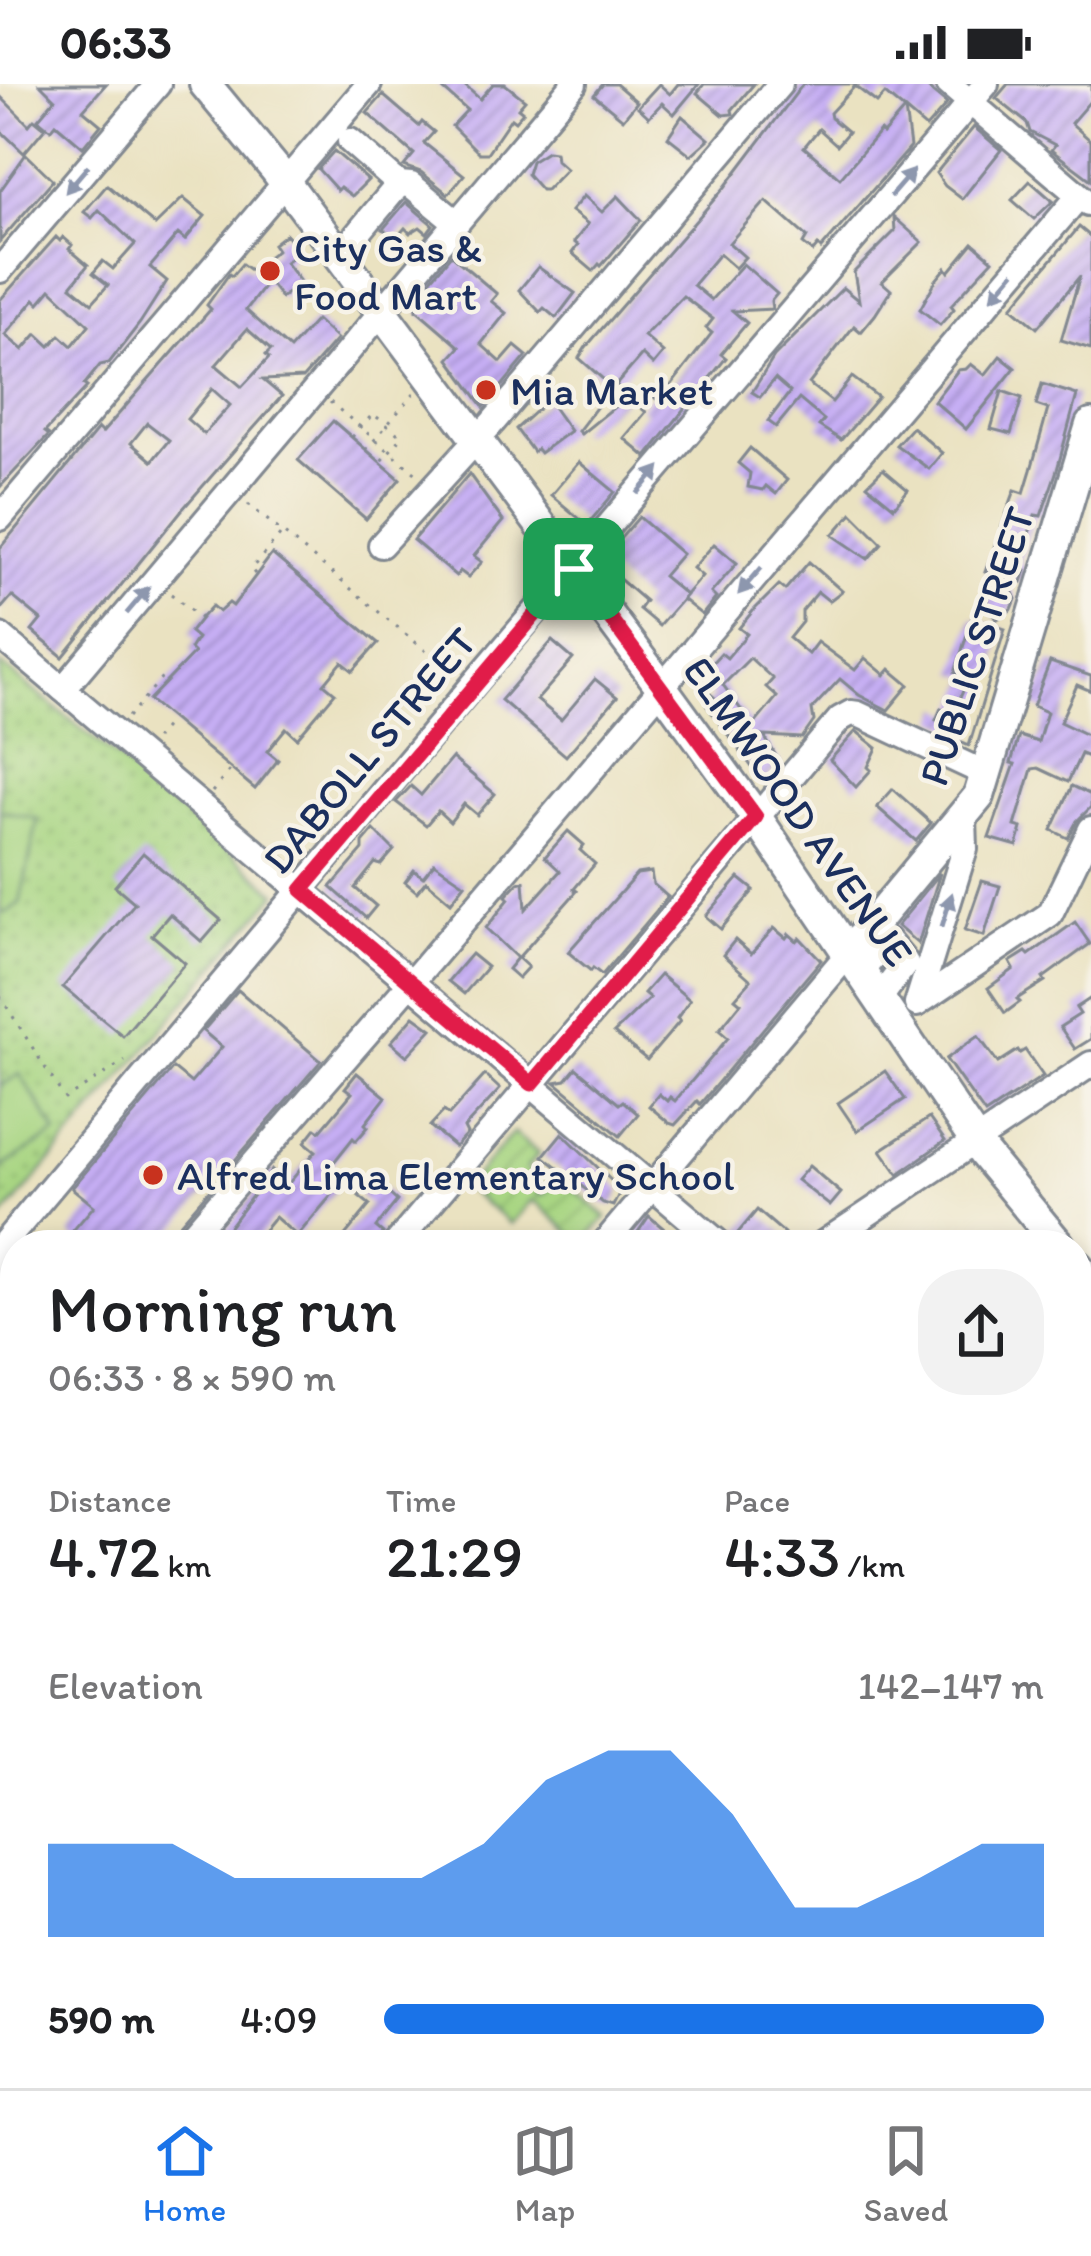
<!DOCTYPE html>
<html lang="en">
<head>
<meta charset="utf-8">
<style>
  :root { --surface:#fff; --page:#f2f2f2; --text:#202124; --muted:#757577; --line:#e0e0e0; --accent:#1a73e8 }
  body { margin:0; font-family:Itim,sans-serif; background:var(--page); color:var(--text); height:100vh; display:flex; flex-direction:column; font-size:45px; white-space:nowrap }
  * { box-sizing:border-box; margin:0 }
  p { font-size:39px; color:var(--muted) }
  .icon { flex:none; width:66px; height:66px; fill:none; stroke:currentColor; stroke-width:2; stroke-linecap:round; stroke-linejoin:round }
  .map { position:relative; flex:1; overflow:hidden }
  .panel { position:absolute; left:0px; top:1146px; width:1092px; height:858px; display:flex; flex-direction:column; background:var(--surface); border-radius:48px 48px 0 0; box-shadow:0 6px 18px #0003 }
  .panel>* { flex:none }
  .pin { position:absolute; display:grid; place-items:center; width:102px; height:102px; color:#fff; margin:-51px; border-radius:24px; box-shadow:0 6px 18px #0006 }
  .round { display:grid; place-items:center; flex:none; width:126px; height:126px; border-radius:48px; background:var(--page) }
  .overview { display:flex; align-items:center; justify-content:space-between; height:204px; padding:0 48px }
  h1 { font-size:66px; font-weight:600; line-height:90px }
  .stats { display:grid; grid-template-columns:repeat(3,1fr); gap:18px; height:204px; padding:12px 48px }
  .stats div { display:grid; align-content:center }
  .stats b { font-size:60px; font-weight:600 }
  .stats small { font-size:33px; font-weight:400 }
  .stats p { font-size:33px }
  .chart { height:336px; padding:24px 48px }
  .chart p { display:flex; justify-content:space-between }
  .chart svg { width:100%; height:216px; margin-top:12px; fill:var(--accent); opacity:.7 }
  ul { padding:0 48px; list-style:none; font-size:39px }
  li { display:grid; grid-template-columns:192px 144px 1fr; align-items:center; height:90px }
  li i { height:30px; border-radius:15px; background:var(--accent) }
  .status { display:flex; justify-content:space-between; align-items:center; height:84px; padding:0 60px; background:var(--surface); direction:ltr }
  .status svg { height:33px; fill:currentColor }
  .tabs { display:flex; justify-content:space-around; align-items:center; height:168px; border-top:3px solid var(--line); background:var(--surface); font-size:33px; color:var(--muted) }
  .tabs a { display:grid; justify-items:center; gap:6px }
  .tabs .selected { color:var(--accent) }
  .map>svg:first-child { display:block }
  .park { fill:url(#park-dots); stroke:#628270; stroke-width:3 }
  .garden { fill:url(#garden-furrows); stroke:#628270; stroke-width:3 }
  .pitch { fill:#a8d582; stroke:#628270; stroke-width:3 }
  .water { fill:url(#water-waves); stroke:#337490; stroke-width:3 }
  .building { fill:url(#building-hatch); fill-rule:evenodd }
  .lines { fill:none; stroke-linecap:round; stroke-linejoin:round }
  .minor-casing { stroke:#828890; stroke-width:30 }
  .major-casing { stroke:#828890; stroke-width:36 }
  .path { stroke:#828890; stroke-width:3; stroke-dasharray:3 9; stroke-linecap:butt }
  .minor { stroke:#fff; stroke-width:24 }
  .major { stroke:#fff; stroke-width:30 }
  .rail-casing { stroke:#1b2f5e; stroke-width:9 }
  .rail { stroke:#f7f3e8; stroke-width:4.5; stroke-dasharray:14; stroke-linecap:butt }
  .oneway { fill:#8d97ae }
  .route-casing { stroke:#fff; stroke-width:24 }
  .route { stroke:#e11d48; stroke-width:15 }
  .poi-dot { fill:#c8321e; stroke:#f7f3e8; stroke-width:4.5 }
  .labels { text-anchor:middle; stroke-width:9; stroke-linejoin:round; paint-order:stroke }
  .poi-label { font-size:42px; fill:#1b2f5e; stroke:#f7f3e8; text-anchor:start }
  .street-label { font-size:42px; fill:#1b2f5e; stroke:#f7f3e8 }
</style>
</head>
<body>
<div class="status"><b>06:33</b><svg viewBox="0 0 49 12"><path d="M0 12V9h3v3zM5 12V6h3v6zM10 12V3h3v9zM15 12V0h3v12zM26 1h20v11H26zM47 4h2v5h-2z"/></svg></div>
<div class="map">
<svg width="1091" height="2004" viewBox="0 0 1091 2004">
  <defs>
    <pattern id="park-dots" width="8" height="8" patternUnits="userSpaceOnUse" patternTransform="scale(3)"><rect width="8" height="8" fill="#a8d582"/><path d="M2 2h.1M6 6h.1" fill="none" stroke="#90b773" stroke-width="1.8" stroke-linecap="round"/></pattern>
    <pattern id="garden-furrows" width="10" height="10" patternUnits="userSpaceOnUse" patternTransform="scale(3)"><rect width="10" height="10" fill="#a8d582"/><path d="M-1 1l2-2M0 10L10 0M9 11l2-2" fill="none" stroke="#90b773"/></pattern>
    <pattern id="water-waves" width="16" height="10" patternUnits="userSpaceOnUse" patternTransform="scale(3)"><rect width="16" height="10" fill="#4bbac1"/><path d="M0 5q4-4 8 0t8 0" fill="none" stroke="#3e98a0"/></pattern>
    <pattern id="building-hatch" width="6" height="6" patternUnits="userSpaceOnUse" patternTransform="scale(3)"><rect width="6" height="6" fill="#c6aef4"/><path d="M-1 1l2-2M0 6l6-6M5 7l2-2" fill="none" stroke="#a08ec9"/></pattern>
  </defs>
  <rect width="100%" height="100%" fill="#f7f3e8"/>
  <filter id="ink" filterUnits="userSpaceOnUse"><feTurbulence type="fractalNoise" baseFrequency=".00833" numOctaves="2"/><feDisplacementMap in="SourceGraphic" scale="24" xChannelSelector="R" yChannelSelector="G"/><feConvolveMatrix kernelMatrix="1 2 1 2 8 2 1 2 1" color-interpolation-filters="sRGB"/></filter>
  <filter id="wash" filterUnits="userSpaceOnUse"><feTurbulence type="fractalNoise" baseFrequency=".004" numOctaves="4" result="noise"/><feDisplacementMap in="SourceGraphic" scale="48" xChannelSelector="R" yChannelSelector="G"/><feGaussianBlur stdDeviation="2.7" result="paint"/><feColorMatrix in="noise" values="0 0 0 0 0 0 0 0 0 0 0 0 0 0 0 0 0 1.4 0 .05"/><feComposite in="paint" operator="in"/></filter>
  <g filter="url(#wash)">
    <rect width="100%" height="100%" fill="#eae2c1"/>
    <polygon class="park" points="0,580 140,691 277,809 0,1137"/>
    <polygon class="garden" points="513,1049 539,1070 526,1085 541,1099 538,1111 544,1110 560,1093 606,1133 583,1160 537,1119 531,1117 511,1140 465,1104"/>
    <g class="pitch">
      <polygon points="0,727 38,735 20,819 6,829 0,827"/>
      <polygon points="20,990 57,1049 0,1084 0,1002"/>
    </g>
    <polygon class="water" points="1077,1963 1091,1976 1091,2004 712,2004 720,1989 1077,1989"/>
    <g id="blocks">
      <g class="building">
        <polygon points="40,0 106,0 83,26 101,41 83,63 56,40 51,46 38,35 55,15"/>
        <polygon points="437,0 463,0 480,15 493,0 505,0 525,16 518,24 523,28 515,37 511,34 487,69 479,69 452,42 467,26"/>
        <polygon points="603,0 616,0 637,18 623,35 594,11"/>
        <polygon points="659,0 670,10 678,0 699,0 674,30 662,19 649,33 638,23"/>
        <polygon points="704,0 754,0 732,26 733,30 723,31 697,9"/>
        <path d="M 803,0 L 923,0 L 947,20 L 926,44 L 905,26 L 910,63 L 821,165 L 818,162 L 813,168 L 803,160 L 807,153 L 766,117 L 729,159 L 745,173 L 735,184 L 719,170 L 693,201 L 711,216 L 743,180 L 777,210 L 771,217 L 772,225 L 733,227 L 747,239 L 721,270 L 726,274 L 646,373 L 624,354 L 646,328 L 641,324 L 651,311 L 659,317 L 712,249 L 706,244 L 713,235 L 683,212 L 644,252 L 663,269 L 653,281 L 642,271 L 616,301 L 628,312 L 581,350 L 578,347 L 612,303 L 579,274 L 586,263 L 725,103 ZM 855,2 L 877,19 L 885,10 L 904,26 L 883,50 L 880,47 L 840,94 L 804,63 L 819,45 L 837,61 L 848,48 L 831,34 L 830,29 Z"/>
        <polygon points="1008,0 1091,0 1091,16 1071,39 1091,57 1091,96 1051,66 1055,61 1030,48 1027,39 996,14"/>
        <polygon points="383,11 419,42 422,38 434,48 424,59 464,91 448,110 421,88 404,82 414,70 367,29"/>
        <polygon points="0,12 29,41 34,35 45,44 24,69 0,46"/>
        <polygon points="682,32 709,55 691,71 668,53"/>
        <polygon points="974,43 1001,66 962,115 945,102 936,89"/>
        <polygon points="334,67 368,96 352,112 340,103 337,106 318,85"/>
        <polygon points="547,67 555,68 556,76 566,85 546,106 541,106 527,90 531,77"/>
        <polygon points="26,70 53,96 0,157 0,107"/>
        <polygon points="1030,97 1053,117 1034,135 1012,116"/>
        <path d="M 107,101 L 155,141 L 183,114 L 205,132 L 185,156 L 178,150 L 150,183 L 167,197 L 140,239 L 109,279 L 100,281 L 84,301 L 87,303 L 45,348 L 49,351 L 0,403 L 0,216 L 56,153 L 60,157 L 63,153 L 72,161 L 69,165 L 88,181 L 71,202 L 92,219 L 108,201 L 93,189 L 103,177 L 113,185 L 135,160 L 99,126 L 92,134 L 84,128 ZM 51,205 L 89,241 L 72,262 L 60,251 L 50,262 L 37,250 L 23,266 L 5,251 L 35,215 L 39,219 Z"/>
        <polygon points="584,112 602,128 618,112 641,136 601,182 599,180 593,187 572,169 578,161 574,158 588,140 571,127"/>
        <polygon points="406,118 433,141 427,149 420,143 410,149 405,144 396,154 383,145"/>
        <polygon points="894,133 922,158 882,198 891,206 875,231 861,248 854,242 809,300 832,318 852,293 878,313 841,356 819,342 824,336 799,315 776,343 768,337 790,308 775,295 760,313 752,308 774,273 843,204 859,217 854,188 895,147"/>
        <polygon points="1079,143 1091,153 1091,265 1061,256 1080,192 1037,244 1012,223"/>
        <path d="M 286,150 L 299,168 L 285,178 L 301,199 L 281,214 L 268,197 L 246,226 L 290,265 L 316,236 L 337,255 L 303,294 L 263,296 L 282,312 L 181,427 L 63,573 L 32,547 L 41,536 L 12,512 L 0,526 L 0,464 L 98,345 L 102,349 L 211,225 L 207,221 L 229,190 L 232,192 L 242,180 L 250,186 L 277,166 L 273,160 ZM 247,245 L 271,266 L 266,271 L 269,274 L 242,303 L 216,281 ZM 212,305 L 230,321 L 204,350 L 187,335 ZM 147,339 L 169,356 L 152,377 L 131,359 Z"/>
        <polygon points="973,159 993,176 951,221 954,225 940,241 920,225 936,196 946,184 949,188"/>
        <polygon points="451,171 497,210 491,217 506,229 481,260 501,278 515,262 527,272 484,323 449,275 460,263 417,226 416,213"/>
        <polygon points="538,183 575,209 556,234 544,224 540,228 519,206"/>
        <polygon points="1000,272 1015,284 966,345 934,317 958,286 966,285 971,280 985,291"/>
        <polygon points="1042,300 1077,311 1057,386 1041,432 1035,431 1020,477 1026,486 1022,498 1006,494 1016,515 1012,525 996,536 987,517 995,491 985,488 1015,406 1024,409 1031,386 1048,325 1036,321"/>
        <polygon points="1002,307 1022,314 1011,350 991,345"/>
        <polygon points="548,316 570,347 540,369 537,365 533,368 516,345"/>
        <polygon points="333,337 400,395 366,435 298,376"/>
        <polygon points="912,343 942,369 929,385 896,361"/>
        <polygon points="750,364 787,396 776,410 766,402 763,406 748,403 750,389 738,379"/>
        <polygon points="579,378 615,408 587,441 551,411"/>
        <polygon points="883,385 908,406 894,423 867,401"/>
        <polygon points="469,390 503,437 474,472 482,478 468,493 460,487 456,492 413,456"/>
        <polygon points="852,429 882,459 868,475 833,451"/>
        <polygon points="639,433 682,470 663,492 686,511 659,542 639,525 645,517 609,486 607,470"/>
        <polygon points="714,460 737,479 711,509 716,514 702,531 682,515 702,492 693,484"/>
        <polygon points="272,470 378,559 353,587 342,578 324,600 335,609 297,654 286,644 267,667 278,676 255,705 149,616 194,569 190,565 197,554 190,548 201,534 212,522 219,528 229,519 233,522"/>
        <path d="M 809,478 L 842,507 L 829,517 L 818,508 L 802,527 L 802,538 L 789,554 L 808,570 L 817,558 L 855,586 L 865,574 L 885,591 L 890,585 L 909,601 L 888,626 L 859,611 L 840,595 L 812,625 L 814,637 L 802,654 L 764,652 L 781,680 L 763,698 L 706,621 L 714,613 L 695,597 L 721,569 L 727,574 L 747,550 L 739,544 L 753,527 L 779,501 L 785,506 ZM 750,574 L 773,595 L 766,603 L 777,613 L 753,642 L 723,601 Z"/>
        <polygon points="972,534 1005,545 969,662 946,652 950,642 936,636 941,624 953,630 969,593 955,589"/>
        <polygon points="552,557 573,575 537,616 561,636 595,595 617,613 566,672 501,616"/>
        <polygon points="1050,578 1091,592 1091,607 1077,601 1060,638 1091,653 1091,674 1081,670 1068,698 1038,684 1032,685 1015,742 1022,744 1017,762 989,754 1015,680 1011,679 1019,652 1038,658 1047,628 1033,622"/>
        <polygon points="856,647 877,664 868,683 871,686 856,703 830,676"/>
        <polygon points="452,674 495,710 477,731 464,720 450,738 438,727 426,741 396,718 411,702 421,711"/>
        <polygon points="1072,702 1091,711 1091,723 1077,737 1068,754 1052,746"/>
        <polygon points="893,705 931,739 916,757 877,723"/>
        <polygon points="374,746 394,766 381,781 375,779 355,804 376,822 366,834 331,803 363,766 363,759"/>
        <polygon points="568,747 584,761 580,766 595,780 574,805 577,807 518,874 528,883 518,894 508,885 517,874 486,844 509,815 506,812 518,799 524,797 526,825 560,787 545,773"/>
        <polygon points="143,769 221,836 202,858 170,830 152,851 185,879 123,952 63,903 135,819 115,802"/>
        <polygon points="434,779 465,800 451,818 426,797 417,808 405,798 414,786 423,793"/>
        <polygon points="651,788 653,800 668,813 602,891 593,884 591,887 568,868 637,790"/>
        <polygon points="940,789 918,860 897,842"/>
        <polygon points="739,794 754,806 721,845 706,832"/>
        <polygon points="982,797 1000,802 984,852 965,846"/>
        <polygon points="1075,838 1090,860 1043,894 1045,897 1017,915 1020,918 1005,929 988,904 1014,885 1010,878 1026,868 1029,871"/>
        <polygon points="774,844 786,854 789,850 797,857 800,854 821,876 700,1020 697,1017 675,1041 669,1039 649,1022 659,1010 667,1017 670,1013 675,1017 728,954 719,946 741,919 735,914 751,896 723,871 735,856 751,870"/>
        <polygon points="471,870 487,883 464,910 448,897"/>
        <polygon points="660,891 690,916 677,934 680,937 647,976 614,949 650,914 644,909"/>
        <polygon points="238,906 321,977 171,1150 167,1161 82,1161 70,1150 94,1122 72,1104 173,984 191,999 222,963 203,947"/>
        <polygon points="1091,914 1091,955 1075,965 1060,943 1080,930 1076,924"/>
        <polygon points="414,932 432,945 407,972 391,958"/>
        <polygon points="978,952 998,979 1018,966 1020,969 1025,966 1043,992 985,1030 946,975"/>
        <polygon points="576,984 619,1020 623,1017 638,1030 620,1052 555,998 566,996"/>
        <polygon points="885,987 905,1015 857,1047 838,1019"/>
        <polygon points="357,989 386,1013 365,1040 368,1043 356,1057 353,1054 326,1088 341,1100 297,1152 275,1133 252,1161 215,1161 272,1086 288,1100 316,1067 305,1058 316,1044 320,1047 352,1009 345,1004"/>
        <polygon points="485,991 500,1005 464,1044 467,1050 455,1063 430,1042 444,1027 449,1031"/>
        <polygon points="929,1034 945,1057 898,1090 881,1066"/>
        <polygon points="562,1049 621,1106 613,1122 603,1119 543,1072"/>
        <polygon points="809,1082 841,1109 830,1122 797,1096"/>
        <polygon points="373,1095 397,1117 376,1143 383,1149 379,1159 337,1161 370,1121 359,1112"/>
        <polygon points="757,1126 784,1149 780,1161 747,1161 736,1151"/>
        <polygon points="649,1132 683,1161 629,1161"/>
        <polygon points="15,1740 15,1812 0,1776 0,1747"/>
        <polygon points="15,1953 15,1989 47,1989 54,2004 20,2004 0,1963"/>
      </g>
    </g>
  </g>
  <g filter="url(#ink)">
    <use href="#blocks" fill-opacity="0" stroke="#828890" stroke-width="3"/>
    <g class="lines">
      <g class="minor-casing">
        <g id="minor">
          <polyline points="949,0 1088,119"/>
          <polyline points="350,57 399,100"/>
          <polyline points="339,172 399,100 411,101 456,138"/>
          <polyline points="0,186 158,0"/>
          <polyline points="0,434 369,0"/>
          <polyline points="381,461 493,338 780,0"/>
          <polyline points="0,552 721,1161"/>
          <polyline points="63,605 574,0"/>
          <polyline points="861,888 887,856 906,879 879,915"/>
          <polyline points="918,919 1050,830 1091,745"/>
          <polyline points="917,920 965,765 964,733"/>
          <polyline points="183,1161 420,888 1079,112"/>
          <polyline points="395,1161 840,635 851,629 858,630 986,690"/>
          <polyline points="603,1161 848,870"/>
          <polyline points="821,1161 1091,980"/>
          <polyline points="0,1164 488,583 986,0"/>
          <polyline points="0,1177 15,1194"/>
          <polyline points="1077,1233 1091,1223"/>
          <polyline points="1077,1552 1091,1560"/>
          <polyline points="0,1596 15,1590"/>
          <polyline points="0,1656 15,1691"/>
          <polyline points="143,1989 150,2004"/>
          <polyline points="174,2004 206,1989"/>
        </g>
      </g>
      <g class="major-casing">
        <g id="major">
          <polyline points="205,0 276,86 660,601 756,733 984,1070 1059,1161"/>
          <polyline points="848,870 979,712 1091,341"/>
          <polyline points="1077,1182 1091,1199"/>
          <polyline points="1077,1505 1091,1482"/>
          <polyline points="215,2004 243,1989"/>
          <polyline points="281,2004 310,1989"/>
        </g>
      </g>
      <g class="path">
        <polyline points="330,318 419,392"/>
        <polyline points="352,353 373,330 402,353 380,378"/>
        <polyline points="366,366 414,309"/>
        <polyline points="248,420 454,590"/>
        <polyline points="255,490 251,485 281,450"/>
        <polyline points="171,510 201,534"/>
        <polyline points="128,633 162,594 166,596"/>
        <polyline points="155,655 171,637"/>
        <polyline points="212,708 230,686"/>
        <polyline points="0,912 65,1015 125,977"/>
      </g>
      <use href="#minor" class="minor"/>
      <use href="#major" class="major"/>
      <g class="rail-casing">
        <g id="rail">
          <polyline points="1077,1865 1091,1867"/>
          <polyline points="1077,1884 1091,1886"/>
          <polyline points="415,2004 449,1989"/>
          <polyline points="461,2004 496,1989"/>
        </g>
      </g>
      <use href="#rail" class="rail"/>
    </g>
    <defs><path id="oneway-solid" d="M-6-.8H1V-3.2L6.5 0L1 3.2V.8H-6Z" transform="scale(3)"/></defs>
    <g class="oneway">
      <use href="#oneway-solid" transform="translate(77 95) rotate(130)"/>
      <use href="#oneway-solid" transform="translate(902 99) rotate(-49)"/>
      <use href="#oneway-solid" transform="translate(1003 201) rotate(130)"/>
      <use href="#oneway-solid" transform="translate(649 396) rotate(-50)"/>
      <use href="#oneway-solid" transform="translate(750 497) rotate(131)"/>
      <use href="#oneway-solid" transform="translate(138 516) rotate(-50)"/>
      <use href="#oneway-solid" transform="translate(947 826) rotate(-73)"/>
    </g>
  </g>
  <g class="lines" filter="url(#ink)">
    <g class="route-casing">
      <polygon id="route" points="574,485 756,733 532,1000 302,806"/>
    </g>
    <use href="#route" class="route"/>
  </g>
  <g class="poi-dot">
    <circle cx="270" cy="187" r="12"/>
    <circle cx="486" cy="306" r="12"/>
    <circle cx="153" cy="1091" r="12"/>
  </g>
  <g class="labels">
    <g class="poi-label">
      <text x="294" y="178">City Gas &amp;<tspan x="294" dy="48">Food Mart</tspan></text>
      <text x="510" y="321">Mia Market</text>
      <text x="177" y="1106">Alfred Lima Elementary School</text>
    </g>
    <g class="street-label">
      <text transform="translate(976 562) rotate(-72)" y="15">PUBLIC STREET</text>
      <text transform="translate(369 666) rotate(-50)" y="15">DABOLL STREET</text>
      <text transform="translate(799 727) rotate(55)" y="15">ELMWOOD AVENUE</text>
    </g>
  </g>
</svg>
<div class="pin" style="left:574px;top:485px;background:#1e9e55"><svg class="icon" aria-label="arrive" viewBox="0 0 24 24"><path d="M6 21V4h12l-3 4 3 4H6"/></svg></div>
<section class="panel">
<div class="overview"><div><h1>Morning run</h1><p>06:33 · 8 × 590 m</p></div><a class="round"><svg class="icon" aria-label="share" viewBox="0 0 24 24"><path d="M12 15V3M7 8l5-5 5 5M5 13v7h14v-7"/></svg></a></div>
<div class="stats">
<div><p>Distance</p><b>4.72<small> km</small></b></div>
<div><p>Time</p><b>21:29</b></div>
<div><p>Pace</p><b>4:33<small> /km</small></b></div>
</div>
<div class="chart"><p><span>Elevation</span>142–147 m</p>
<svg viewBox="0 0 160 44" preserveAspectRatio="none"><path d="M0 44V25L10 25L20 25L30 32L40 32L50 32L60 32L70 25L80 12L90 6L100 6L110 19L120 38L130 38L140 32L150 25L160 25V44z"/></svg>
</div>
<ul>
<li><b>590 m</b>4:09<i style="width:100%"></i></li>
</ul>
</section>
</div>
<nav class="tabs">
<a class="selected"><svg class="icon" aria-label="home" viewBox="0 0 24 24"><path d="M3 11l9-7 9 7M6 9v11h12V9"/></svg>Home</a>
<a><svg class="icon" aria-label="map" viewBox="0 0 24 24"><path d="M3 6l6-2 6 2 6-2v14l-6 2-6-2-6 2zM9 4v14M15 6v14"/></svg>Map</a>
<a><svg class="icon" aria-label="saved" viewBox="0 0 24 24"><path d="M7 4h10v16l-5-4-5 4z"/></svg>Saved</a>
</nav>
</body>
</html>
